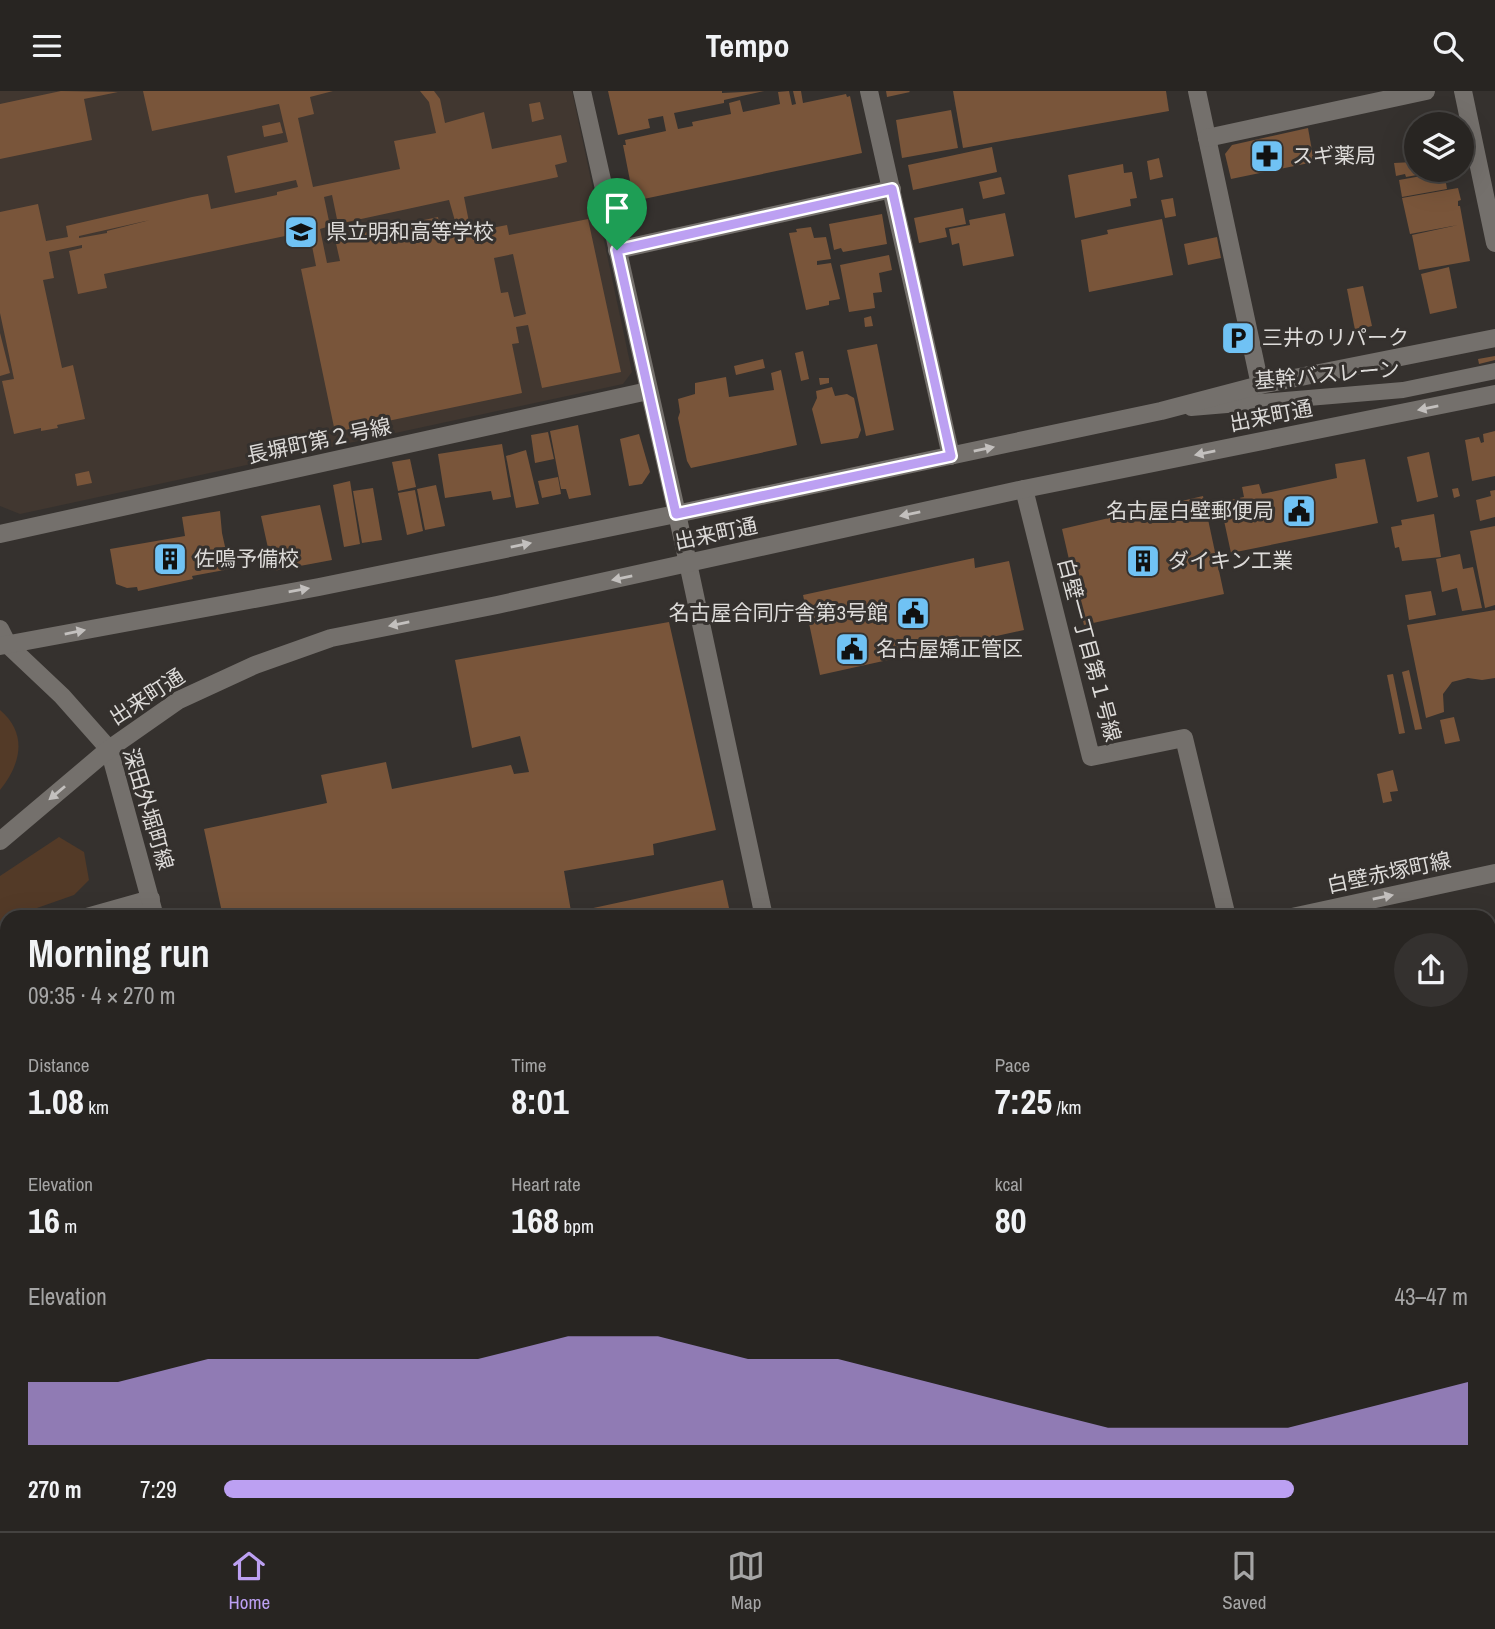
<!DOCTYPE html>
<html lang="en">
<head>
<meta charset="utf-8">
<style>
  :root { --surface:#282522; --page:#34312f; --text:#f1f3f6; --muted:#a5a5a5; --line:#444240; --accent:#bca0f2 }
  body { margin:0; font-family:"Archivo Narrow","Noto Sans JP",sans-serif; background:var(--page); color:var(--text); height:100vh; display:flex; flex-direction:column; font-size:26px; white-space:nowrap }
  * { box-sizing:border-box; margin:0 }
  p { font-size:23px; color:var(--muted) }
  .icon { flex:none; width:38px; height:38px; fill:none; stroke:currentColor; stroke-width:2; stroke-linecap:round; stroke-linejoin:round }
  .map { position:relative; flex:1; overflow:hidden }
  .sheet { position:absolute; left:0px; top:819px; width:1496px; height:621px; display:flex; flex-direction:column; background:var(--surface); border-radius:21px 21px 0 0; box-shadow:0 7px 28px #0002,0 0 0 2px var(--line) }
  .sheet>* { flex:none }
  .fabs { position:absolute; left:1404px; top:21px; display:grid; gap:14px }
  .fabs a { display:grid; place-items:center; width:70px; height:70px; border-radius:50%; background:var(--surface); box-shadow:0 7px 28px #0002,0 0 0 2px var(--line); font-size:35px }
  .pin { position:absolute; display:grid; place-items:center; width:60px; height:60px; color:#fff; margin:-72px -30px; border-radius:50% 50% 50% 0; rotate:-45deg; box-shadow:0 0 7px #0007 }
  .pin .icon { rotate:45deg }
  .round { display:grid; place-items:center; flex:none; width:74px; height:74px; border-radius:37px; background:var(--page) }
  .headline { display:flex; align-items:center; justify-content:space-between; height:119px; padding:0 28px }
  h1 { font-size:38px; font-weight:700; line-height:52px }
  .figures { display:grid; grid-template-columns:repeat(3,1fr); gap:10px; height:119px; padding:7px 28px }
  .figures div { display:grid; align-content:center }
  .figures b { font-size:35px; font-weight:700 }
  .figures small { font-size:19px; font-weight:400 }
  .figures p { font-size:19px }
  .chart { height:196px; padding:14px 28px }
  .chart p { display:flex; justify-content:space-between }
  .chart svg { width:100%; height:126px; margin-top:7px; fill:var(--accent); opacity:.7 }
  ul { padding:0 28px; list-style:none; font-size:23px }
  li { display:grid; grid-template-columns:112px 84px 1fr; align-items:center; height:52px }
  li i { height:18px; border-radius:9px; background:var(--accent) }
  header { display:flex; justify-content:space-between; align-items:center; height:91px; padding:0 28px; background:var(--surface); font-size:32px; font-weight:700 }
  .tabs { display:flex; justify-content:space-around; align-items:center; height:98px; border-top:2px solid var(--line); background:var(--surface); font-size:19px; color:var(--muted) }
  .tabs a { display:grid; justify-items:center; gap:4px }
  .tabs .active { color:var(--accent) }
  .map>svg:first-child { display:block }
  .built { fill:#413730 }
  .green { fill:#533a27 }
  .building { fill:#79553a; fill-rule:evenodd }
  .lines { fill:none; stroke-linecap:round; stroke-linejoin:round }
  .lane { stroke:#74706c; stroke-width:16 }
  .street { stroke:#74706c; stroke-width:18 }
  .secondary { stroke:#74706c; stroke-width:18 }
  .oneway { fill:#c3c0be }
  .route-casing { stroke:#fff; stroke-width:14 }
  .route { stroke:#bca0f2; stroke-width:9 }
  .labels { text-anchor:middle; stroke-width:6; stroke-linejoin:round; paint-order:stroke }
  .poi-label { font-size:21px; fill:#dddbd9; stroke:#35312e; text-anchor:start }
  .street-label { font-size:21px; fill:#dddbd9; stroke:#35312e }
</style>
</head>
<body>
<header><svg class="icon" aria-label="menu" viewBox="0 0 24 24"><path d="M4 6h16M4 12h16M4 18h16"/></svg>Tempo<svg class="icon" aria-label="search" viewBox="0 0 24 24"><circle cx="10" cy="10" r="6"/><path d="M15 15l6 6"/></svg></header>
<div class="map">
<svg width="1495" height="1440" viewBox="0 0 1495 1440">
  <rect width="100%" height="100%" fill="#35312e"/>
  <polygon class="built" points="0,0 572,0 632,281 623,293 20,423 0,415"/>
  <g class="green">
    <path d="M 0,619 C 28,643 21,673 0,699 Z"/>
    <polygon points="59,746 84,761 89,789 74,804 0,830 0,785"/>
    <polygon points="7,887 7,1433 133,1433 135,1440 0,1440 0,889"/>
    <polygon points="1495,1339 1495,1440 1335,1440 1333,1433 1489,1433 1489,1340"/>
    <polygon points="327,1433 413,1433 414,1440 332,1440"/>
    <polygon points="426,1433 486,1433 488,1440 428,1440"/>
    <polygon points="681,1433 782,1433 751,1440 682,1440"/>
  </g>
  <g class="building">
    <polygon points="61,0 118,1 84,8 92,49 0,68 0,13"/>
    <path d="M 143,0 L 333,0 L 310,6 L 314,23 L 298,27 L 313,96 L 400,78 L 394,50 L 436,42 L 429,11 L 420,0 L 434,0 L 440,8 L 445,32 L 484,21 L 492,58 L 561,44 L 567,71 L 555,74 L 558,86 L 464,106 L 471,141 L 507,134 L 509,144 L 588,128 L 621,281 L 542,297 L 528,234 L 516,236 L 519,252 L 512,253 L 522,302 L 335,341 L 301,178 L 316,175 L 309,140 L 104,183 L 107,197 L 78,203 L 69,160 L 82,157 L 82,154 L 49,161 L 54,187 L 43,189 L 62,277 L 73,274 L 85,328 L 57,334 L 58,337 L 41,340 L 41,337 L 14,343 L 2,290 L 14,288 L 0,222 L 0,121 L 38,113 L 46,150 L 68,146 L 66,135 L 192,106 L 208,103 L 211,118 L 277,104 L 277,101 L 298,96 L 296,89 L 235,102 L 227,65 L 288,51 L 279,13 L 152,40 ZM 332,104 L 338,133 L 449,109 L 459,144 L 442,148 L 438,126 L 335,148 L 340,170 L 327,172 L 320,138 L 330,135 L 324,106 ZM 150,129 L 107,140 L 107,142 L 79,147 L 79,145 ZM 513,163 L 526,223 L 514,226 L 508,201 L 501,202 L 494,167 Z"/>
    <polygon points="608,0 722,0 722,2 764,0 724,9 724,12 674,22 678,38 693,35 692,31 731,23 729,12 740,9 743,21 780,13 778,1 789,0 792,14 796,13 793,0 801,0 803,12 846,3 847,6 850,5 862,62 634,110 623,54 626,54 625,49 666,40 663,25 648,28 650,37 618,44"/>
    <polygon points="886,0 909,0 910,1 887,6"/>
    <polygon points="953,0 1166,0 1169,20 963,57"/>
    <polygon points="540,11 544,28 532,31 529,13"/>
    <polygon points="951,19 958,57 902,67 896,29"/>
    <polygon points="280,31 283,42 264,46 262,35"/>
    <polygon points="1308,37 1314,71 1231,88 1225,63 1232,54"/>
    <polygon points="992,56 997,81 913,99 908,74"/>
    <polygon points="1159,67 1163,86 1150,89 1147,70"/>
    <polygon points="1416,67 1416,79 1439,80 1406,86 1405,83 1396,85 1394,72 1413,71 1412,68"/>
    <polygon points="1123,73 1124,82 1132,81 1137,107 1130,108 1131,115 1075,127 1068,84"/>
    <polygon points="1444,81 1447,98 1402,106 1399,89"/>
    <polygon points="1001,86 1005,103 983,108 979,91"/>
    <polygon points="1458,97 1461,109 1458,110 1458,115 1460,115 1470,170 1419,179 1412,144 1458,134 1410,143 1402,107"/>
    <polygon points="1173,107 1176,125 1165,127 1161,109"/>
    <polygon points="963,117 966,133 945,137 947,146 919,152 914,127"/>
    <polygon points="1005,122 1014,165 963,175 959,152 952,154 949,138 970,134 969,129"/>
    <polygon points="882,123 887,153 843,161 841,157 834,159 829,133"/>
    <polygon points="1162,128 1173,184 1089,201 1081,149 1108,143 1107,139"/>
    <polygon points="811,136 814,147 826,146 831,168 817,170 817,174 831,172 840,208 829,210 829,214 806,219 789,142 797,141 796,138"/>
    <polygon points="1217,146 1221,167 1188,174 1184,153"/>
    <polygon points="889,164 892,179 879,182 882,201 873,202 875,217 849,221 840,174"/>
    <polygon points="1449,176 1457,217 1430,223 1421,183"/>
    <polygon points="1363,195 1372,235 1355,239 1347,198"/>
    <polygon points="871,225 873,235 865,236 864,227"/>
    <polygon points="0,242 10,282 0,285"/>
    <polygon points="877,253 894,339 866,345 847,259"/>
    <polygon points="803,260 809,288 801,290 795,262"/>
    <polygon points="1495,265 1495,269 1479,273 1478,268"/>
    <polygon points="763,268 765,277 736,284 734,275"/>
    <polygon points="781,279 797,354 691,377 687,370 678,327 680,321 678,308 695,303 695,292 726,286 729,306 774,299 771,282"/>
    <polygon points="819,287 829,287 829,292 820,294"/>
    <polygon points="832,296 835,305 847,303 854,307 861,339 858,347 821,353 812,318 817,307 816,300"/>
    <polygon points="578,334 591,404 569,408 566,398 561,398 550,340"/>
    <polygon points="1495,340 1495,385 1472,390 1465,349 1479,346 1481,352 1484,351 1483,343"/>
    <polygon points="548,341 554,368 535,372 531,344"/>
    <polygon points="639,343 650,381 642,393 629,395 620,348"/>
    <polygon points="502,353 511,406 493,409 491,400 445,407 438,363"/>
    <polygon points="526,359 539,413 516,417 506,365"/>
    <polygon points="1429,361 1438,406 1417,411 1407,366"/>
    <polygon points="410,368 416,396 398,400 392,371"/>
    <polygon points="1365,368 1378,432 1231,462 1220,411 1244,406 1242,396 1259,393 1262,403 1337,387 1335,373"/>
    <polygon points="89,380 92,392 77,395 75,383"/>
    <polygon points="558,386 561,403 542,407 538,390"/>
    <polygon points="350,390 360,453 344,456 333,394"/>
    <polygon points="436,394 445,435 425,439 417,398"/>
    <polygon points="373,397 382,449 362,452 353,400"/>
    <polygon points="1458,397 1460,405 1454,407 1452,398"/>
    <polygon points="415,399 423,440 407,444 398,402"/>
    <polygon points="1495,399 1495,426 1480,430 1476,409 1491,405 1490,400"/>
    <polygon points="1203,405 1224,503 1084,534 1062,438"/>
    <polygon points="320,414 332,469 273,480 261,425"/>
    <polygon points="220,420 222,442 230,478 192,485 193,488 138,500 137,496 127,497 116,493 110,458 185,445 182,426"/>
    <polygon points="1434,423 1441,466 1402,470 1399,456 1395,457 1391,436 1402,434 1401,429"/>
    <polygon points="1495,435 1495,514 1485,517 1470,440"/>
    <polygon points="1460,463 1463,478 1473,476 1482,517 1462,520 1457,497 1442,501 1436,468"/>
    <polygon points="974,467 975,477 1009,470 1024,539 820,584 803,504"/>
    <polygon points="1431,500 1436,524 1409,529 1405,504"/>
    <polygon points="1495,519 1495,587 1482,589 1468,587 1452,591 1443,603 1444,621 1426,627 1407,534"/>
    <polygon points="669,531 716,739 653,753 654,764 564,780 572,826 223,826 204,738 327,712 321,684 386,671 392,698 511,674 514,683 529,681 520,645 472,657 455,569"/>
    <polygon points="1409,579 1422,638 1415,639 1402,581"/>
    <polygon points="1393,583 1405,642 1399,643 1387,584"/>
    <polygon points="1454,626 1460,650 1445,653 1440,629"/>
    <polygon points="1393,679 1398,700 1390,701 1392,710 1383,712 1377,683"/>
    <polygon points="723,789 731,826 586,826 584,819"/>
    <polygon points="1489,846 1495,868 1495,1027 1489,1029"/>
    <polygon points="1495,1046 1495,1069 1489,1070 1489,1048"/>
    <polygon points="1495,1087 1495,1106 1494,1106 1490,1088"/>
    <polygon points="1492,1176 1495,1189 1495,1267 1489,1269 1489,1177"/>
    <polygon points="163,1433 225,1433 226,1437 213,1440 164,1440"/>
    <polygon points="1095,1433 1131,1433 1132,1440 1096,1440"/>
    <polygon points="1194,1433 1228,1433 1230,1440 1196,1440"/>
    <polygon points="1270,1433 1299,1433 1300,1440 1272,1440"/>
  </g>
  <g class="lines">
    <polyline class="lane" points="1191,317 1403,299 1495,280"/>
    <g class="street">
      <polyline points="582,0 688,472 764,826"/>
      <polyline points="869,0 951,365"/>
      <polyline points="1197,0 1260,294"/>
      <polyline points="1463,0 1495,152"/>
      <polyline points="1207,47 1426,0"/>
      <polyline points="617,159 892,98"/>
      <polyline points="1024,398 1091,666 1184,647 1227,826"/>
      <polyline points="0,443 648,300"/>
      <polyline points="87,826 151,808"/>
      <polyline points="1292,826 1495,782"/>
      <polyline points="0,851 7,849"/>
      <polyline points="887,1433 888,1440"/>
      <polyline points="1318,1433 1320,1440"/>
    </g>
    <g class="secondary">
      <polyline points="0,538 8,554 62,605 109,658 155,826"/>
      <polyline points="0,555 319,496 676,423 1161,320 1260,294 1495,247"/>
      <polyline points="0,750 109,658 179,609 255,574 331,547 497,514 1024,398 1495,303"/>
      <polyline points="1489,1323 1495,1322"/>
      <polyline points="283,1433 288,1440"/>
      <polyline points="922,1440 955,1433"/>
    </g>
  </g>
  <defs><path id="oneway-solid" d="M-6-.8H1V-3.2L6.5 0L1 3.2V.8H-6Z" transform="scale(1.75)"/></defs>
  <g class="oneway">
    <use href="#oneway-solid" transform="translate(1428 317) rotate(169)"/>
    <use href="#oneway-solid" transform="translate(984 358) rotate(-12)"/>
    <use href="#oneway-solid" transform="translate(1205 362) rotate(169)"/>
    <use href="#oneway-solid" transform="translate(910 423) rotate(168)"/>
    <use href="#oneway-solid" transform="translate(521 454) rotate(-11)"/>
    <use href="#oneway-solid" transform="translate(622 487) rotate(168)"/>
    <use href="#oneway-solid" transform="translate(299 499) rotate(-10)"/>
    <use href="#oneway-solid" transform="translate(399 533) rotate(169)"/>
    <use href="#oneway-solid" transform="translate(75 541) rotate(-11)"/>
    <use href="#oneway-solid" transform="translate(57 702) rotate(140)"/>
    <use href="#oneway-solid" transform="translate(1383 806) rotate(-12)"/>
  </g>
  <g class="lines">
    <g class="route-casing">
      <polygon id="route" points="892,98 951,365 676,423 617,159"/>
    </g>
    <use href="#route" class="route"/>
  </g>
  <defs>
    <g id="pharmacy-square" transform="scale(1.75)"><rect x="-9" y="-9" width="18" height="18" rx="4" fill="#70c2f4" stroke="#35312e"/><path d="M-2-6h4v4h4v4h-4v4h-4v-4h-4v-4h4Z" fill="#111"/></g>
    <g id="school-square" transform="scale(1.75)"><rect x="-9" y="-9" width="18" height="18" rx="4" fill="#70c2f4" stroke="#35312e"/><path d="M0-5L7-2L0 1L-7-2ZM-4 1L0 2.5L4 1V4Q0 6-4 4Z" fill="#111"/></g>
    <g id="parking-square" transform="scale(1.75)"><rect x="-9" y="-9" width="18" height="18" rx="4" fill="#70c2f4" stroke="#35312e"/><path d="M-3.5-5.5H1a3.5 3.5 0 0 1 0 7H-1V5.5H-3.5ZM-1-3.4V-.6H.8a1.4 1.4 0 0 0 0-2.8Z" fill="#111"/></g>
    <g id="civic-square" transform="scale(1.75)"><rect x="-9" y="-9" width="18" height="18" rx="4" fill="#70c2f4" stroke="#35312e"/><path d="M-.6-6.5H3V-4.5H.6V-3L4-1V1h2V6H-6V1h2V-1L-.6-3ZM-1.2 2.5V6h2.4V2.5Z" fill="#111"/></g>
    <g id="building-square" transform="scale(1.75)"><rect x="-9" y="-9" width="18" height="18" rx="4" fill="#70c2f4" stroke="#35312e"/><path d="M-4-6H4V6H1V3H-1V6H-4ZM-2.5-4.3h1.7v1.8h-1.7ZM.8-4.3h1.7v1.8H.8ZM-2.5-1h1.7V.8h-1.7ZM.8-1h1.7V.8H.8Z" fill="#111"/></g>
  </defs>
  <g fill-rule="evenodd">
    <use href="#pharmacy-square" x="1267" y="65"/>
    <use href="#school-square" x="301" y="141"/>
    <use href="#parking-square" x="1238" y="247"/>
    <use href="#civic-square" x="1299" y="420"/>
    <use href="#building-square" x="170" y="468"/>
    <use href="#building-square" x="1143" y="470"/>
    <use href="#civic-square" x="913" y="522"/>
    <use href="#civic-square" x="852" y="558"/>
  </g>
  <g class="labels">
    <g class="poi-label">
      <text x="1292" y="72">スギ薬局</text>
      <text x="326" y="148">県立明和高等学校</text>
      <text x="1262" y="254">三井のリパーク</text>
      <text x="1274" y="427" text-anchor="end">名古屋白壁郵便局</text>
      <text x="194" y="475">佐鳴予備校</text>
      <text x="1168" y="477">ダイキン工業</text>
      <text x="888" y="529" text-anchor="end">名古屋合同庁舎第3号館</text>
      <text x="876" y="565">名古屋矯正管区</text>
    </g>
    <g class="street-label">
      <text transform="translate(1327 284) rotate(-5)" y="7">基幹バスレーン</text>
      <text transform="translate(1271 325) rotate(-11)" y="7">出来町通</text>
      <text transform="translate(319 350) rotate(-12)" y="7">長塀町第２号線</text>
      <text transform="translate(716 443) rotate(-12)" y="7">出来町通</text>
      <text transform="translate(1089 559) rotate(75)" y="7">白壁一丁目第１号線</text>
      <text transform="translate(147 606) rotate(-33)" y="7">出来町通</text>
      <text transform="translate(148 718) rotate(73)" y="7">深田外堀町線</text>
      <text transform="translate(1389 782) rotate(-12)" y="7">白壁赤塚町線</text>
    </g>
  </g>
</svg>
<div class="fabs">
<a><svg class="icon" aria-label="layers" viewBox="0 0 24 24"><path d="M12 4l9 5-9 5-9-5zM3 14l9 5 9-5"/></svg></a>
</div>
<div class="pin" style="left:617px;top:159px;background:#1e9e55"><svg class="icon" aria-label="arrive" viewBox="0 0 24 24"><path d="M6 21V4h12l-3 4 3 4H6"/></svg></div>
<section class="sheet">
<div class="headline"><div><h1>Morning run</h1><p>09:35 · 4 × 270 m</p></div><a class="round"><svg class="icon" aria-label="share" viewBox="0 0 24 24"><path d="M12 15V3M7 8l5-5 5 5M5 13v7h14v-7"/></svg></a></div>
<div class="figures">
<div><p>Distance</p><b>1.08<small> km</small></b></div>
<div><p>Time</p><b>8:01</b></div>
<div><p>Pace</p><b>7:25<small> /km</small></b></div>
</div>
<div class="figures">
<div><p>Elevation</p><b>16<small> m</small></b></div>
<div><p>Heart rate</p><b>168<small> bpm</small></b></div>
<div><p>kcal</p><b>80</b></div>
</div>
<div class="chart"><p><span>Elevation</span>43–47 m</p>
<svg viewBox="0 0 160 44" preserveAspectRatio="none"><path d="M0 44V22L10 22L20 14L30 14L40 14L50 14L60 6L70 6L80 14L90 14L100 22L110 30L120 38L130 38L140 38L150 30L160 22V44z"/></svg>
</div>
<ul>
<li><b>270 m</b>7:29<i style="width:86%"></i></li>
</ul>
</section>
</div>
<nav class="tabs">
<a class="active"><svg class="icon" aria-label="home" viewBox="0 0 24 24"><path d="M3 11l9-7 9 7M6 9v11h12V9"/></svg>Home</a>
<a><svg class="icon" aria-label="map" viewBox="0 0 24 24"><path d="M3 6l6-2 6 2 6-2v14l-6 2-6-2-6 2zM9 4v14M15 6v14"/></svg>Map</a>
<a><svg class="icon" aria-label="saved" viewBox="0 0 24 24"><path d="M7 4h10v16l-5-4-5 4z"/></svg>Saved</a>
</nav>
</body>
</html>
